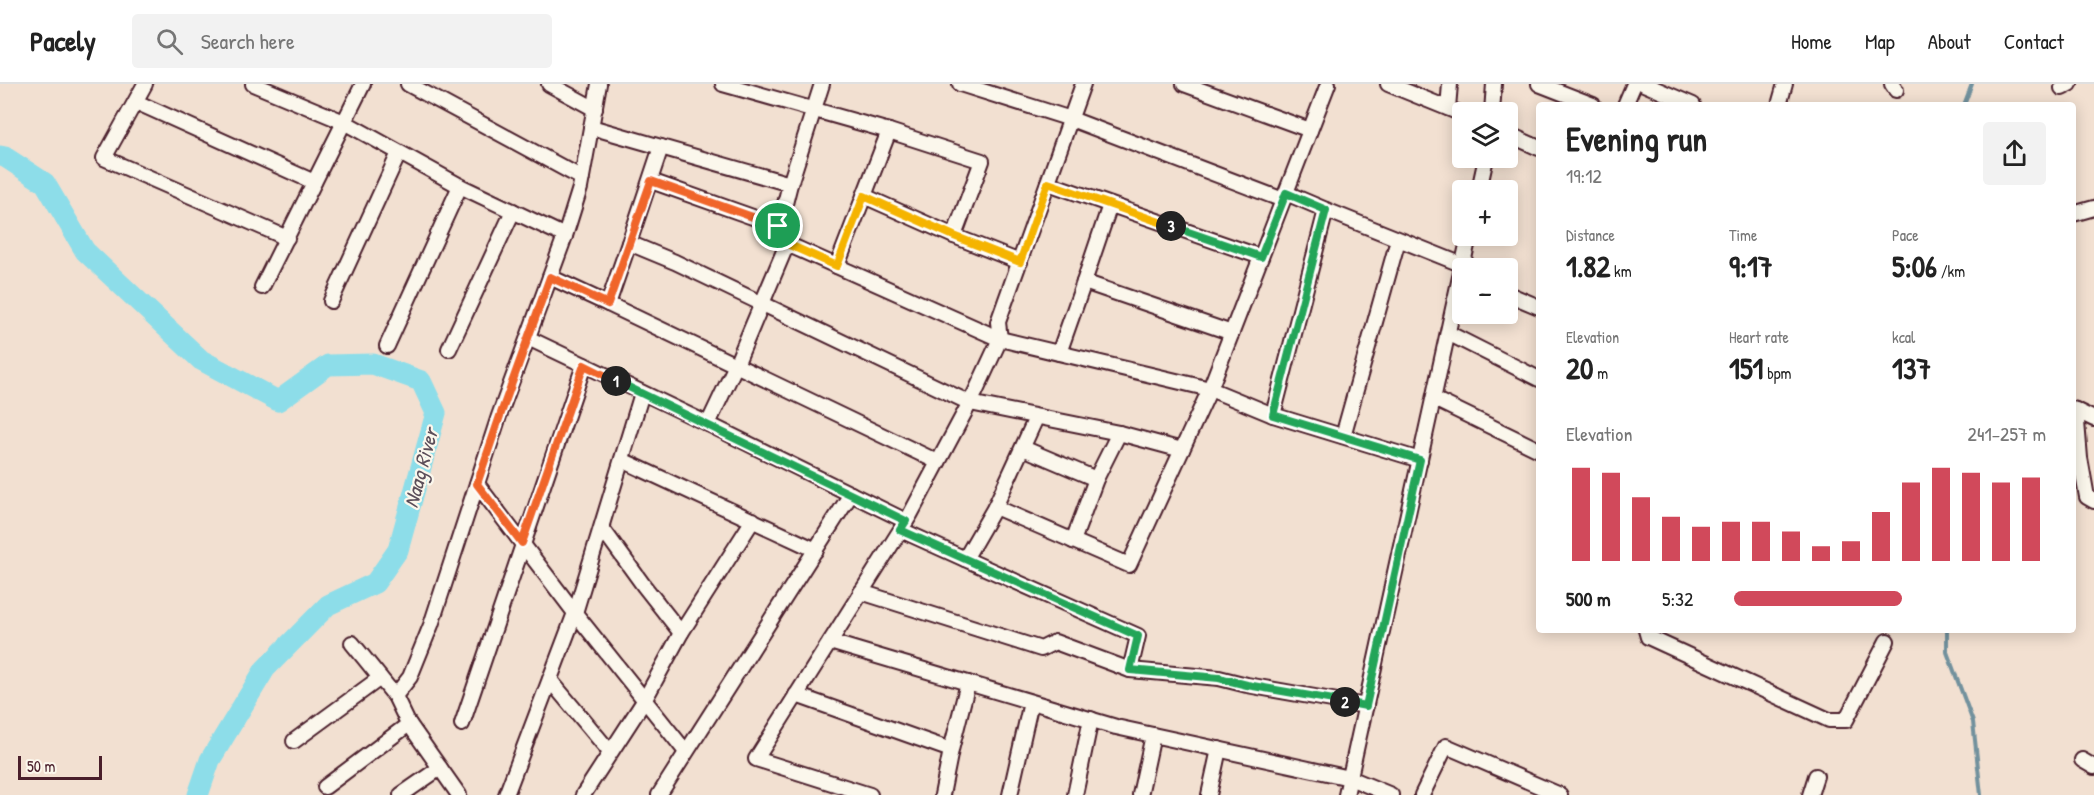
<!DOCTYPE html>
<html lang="en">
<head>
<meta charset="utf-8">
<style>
  :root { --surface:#fff; --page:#f2f2f2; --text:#222; --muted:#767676; --line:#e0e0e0; --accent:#d1495b }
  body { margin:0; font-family:"Patrick Hand",sans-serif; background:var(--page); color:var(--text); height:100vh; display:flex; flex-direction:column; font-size:22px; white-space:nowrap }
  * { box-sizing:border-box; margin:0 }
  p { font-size:20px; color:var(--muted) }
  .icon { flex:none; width:33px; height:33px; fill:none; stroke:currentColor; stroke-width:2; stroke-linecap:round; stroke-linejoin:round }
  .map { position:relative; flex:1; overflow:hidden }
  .details { position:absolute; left:1536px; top:18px; width:540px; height:531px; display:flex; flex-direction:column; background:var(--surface); border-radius:6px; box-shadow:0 3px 15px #0003 }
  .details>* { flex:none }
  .tools { position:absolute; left:1452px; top:18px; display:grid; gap:12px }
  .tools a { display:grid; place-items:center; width:66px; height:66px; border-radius:6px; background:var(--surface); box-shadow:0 3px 15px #0003; font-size:30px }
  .scale { position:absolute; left:18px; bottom:15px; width:84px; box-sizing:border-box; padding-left:6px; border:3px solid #4a1f2b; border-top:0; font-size:16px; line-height:21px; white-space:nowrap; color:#4a1f2b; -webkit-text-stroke:4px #fbf7ec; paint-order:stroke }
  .pin { position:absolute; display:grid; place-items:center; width:51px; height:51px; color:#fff; margin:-26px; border:3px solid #fff; border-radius:50%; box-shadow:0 2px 6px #0007 }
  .km { position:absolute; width:30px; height:30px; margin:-15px; border-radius:50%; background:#222; color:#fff; font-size:16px; line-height:30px; text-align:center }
  .round { display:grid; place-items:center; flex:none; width:63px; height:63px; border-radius:6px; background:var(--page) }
  .headline { display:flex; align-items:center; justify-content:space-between; height:102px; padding:0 30px }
  h1 { font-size:33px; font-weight:700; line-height:45px }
  .stats { display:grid; grid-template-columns:repeat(3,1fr); gap:9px; height:102px; padding:6px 30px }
  .stats div { display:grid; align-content:center }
  .stats b { font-size:30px; font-weight:700 }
  .stats small { font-size:16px; font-weight:400 }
  .stats p { font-size:16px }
  .chart { height:168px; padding:12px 30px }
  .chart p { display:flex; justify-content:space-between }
  .chart svg { width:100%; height:108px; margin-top:6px; stroke:var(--accent); stroke-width:6 }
  ul { padding:0 30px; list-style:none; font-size:20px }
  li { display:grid; grid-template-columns:96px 72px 1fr; align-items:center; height:45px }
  li i { height:15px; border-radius:8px; background:var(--accent) }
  header { display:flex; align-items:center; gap:36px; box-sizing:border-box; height:84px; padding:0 30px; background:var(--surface); border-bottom:2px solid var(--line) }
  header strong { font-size:28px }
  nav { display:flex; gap:33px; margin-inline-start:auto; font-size:21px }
  .search { width:420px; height:54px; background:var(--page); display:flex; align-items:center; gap:15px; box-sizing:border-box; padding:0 21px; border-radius:6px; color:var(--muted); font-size:22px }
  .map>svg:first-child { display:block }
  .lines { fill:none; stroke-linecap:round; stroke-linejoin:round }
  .stream { stroke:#72919d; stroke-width:4 }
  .river { stroke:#8ddde9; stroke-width:21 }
  .minor-casing { stroke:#4a1f2b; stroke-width:18 }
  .minor { stroke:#fbf7ec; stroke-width:14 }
  .split-1-casing { stroke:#fff; stroke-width:12 }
  .split-2-casing { stroke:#fff; stroke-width:12 }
  .split-3-casing { stroke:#fff; stroke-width:12 }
  .split-4-casing { stroke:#fff; stroke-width:12 }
  .split-1 { stroke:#f0652b; stroke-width:8 }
  .split-2 { stroke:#22a559; stroke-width:8 }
  .split-3 { stroke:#22a559; stroke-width:8 }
  .split-4 { stroke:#f5b400; stroke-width:8 }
  .labels { text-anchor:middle; stroke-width:4.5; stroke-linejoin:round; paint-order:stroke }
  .water-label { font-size:21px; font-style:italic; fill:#5b4e5a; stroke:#fbf7ec }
</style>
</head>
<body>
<header>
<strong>Pacely</strong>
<div class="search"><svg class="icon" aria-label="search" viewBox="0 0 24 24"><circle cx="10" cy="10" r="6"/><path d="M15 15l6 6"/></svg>Search here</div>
<nav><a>Home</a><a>Map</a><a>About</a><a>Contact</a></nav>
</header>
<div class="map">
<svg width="2094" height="711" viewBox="0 0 2094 711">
  <rect width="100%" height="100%" fill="#f2e0d1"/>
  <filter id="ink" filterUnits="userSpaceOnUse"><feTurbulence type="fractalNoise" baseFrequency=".0167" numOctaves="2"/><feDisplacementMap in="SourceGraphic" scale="12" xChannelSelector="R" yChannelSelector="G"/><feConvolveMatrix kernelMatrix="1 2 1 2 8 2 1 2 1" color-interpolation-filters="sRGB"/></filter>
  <g filter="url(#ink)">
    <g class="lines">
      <g class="stream">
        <polyline points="1964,21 1972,0"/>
        <polyline points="1947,546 1947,568 1973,638 1981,711"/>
      </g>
      <polyline class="river" points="0,72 5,73 45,99 85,167 201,276 278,317 328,281 373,280 421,297 436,329 398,466 375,499 328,521 265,585 210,676 198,711"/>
      <g class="minor-casing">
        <g id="minor">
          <polyline points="145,0 104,74 287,154"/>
          <polyline points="253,0 344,38 460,102 565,152"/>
          <polyline points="408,0 582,94"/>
          <polyline points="549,0 595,25"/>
          <polyline points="723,0 889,47 982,77 954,152 1020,178"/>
          <polyline points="960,0 1071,35 1283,116"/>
          <polyline points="1184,0 1310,46"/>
          <polyline points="1388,0 1462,30"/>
          <polyline points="1539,0 1593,21"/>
          <polyline points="1644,0 1693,21"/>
          <polyline points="1892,0 1896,6"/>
          <polyline points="2062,4 2070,0"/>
          <polyline points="136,18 314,98"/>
          <polyline points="1625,21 1634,0"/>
          <polyline points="1779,21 1785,0"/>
          <polyline points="1448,24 1450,0"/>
          <polyline points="1492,28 1494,0"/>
          <polyline points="591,43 790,100 822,0"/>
          <polyline points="1508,50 1539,64"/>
          <polyline points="661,63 629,159 675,178 970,319 1119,349 1182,366"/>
          <polyline points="651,97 778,142"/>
          <polyline points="1048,99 1261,173"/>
          <polyline points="790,100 776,155 1000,255 1210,305 1273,331"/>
          <polyline points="1479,106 1486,74"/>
          <polyline points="1286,109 1326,126"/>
          <polyline points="864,112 954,152"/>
          <polyline points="1110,121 1084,198 1232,249"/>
          <polyline points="2073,130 2094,124"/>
          <polyline points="629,159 608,220 938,378"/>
          <polyline points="787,160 736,281 708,340 906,437"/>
          <polyline points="837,182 889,47"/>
          <polyline points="550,193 608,220"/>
          <polyline points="262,203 363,0"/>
          <polyline points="1508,210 1539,223"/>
          <polyline points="331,217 399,69"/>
          <polyline points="1448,249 1539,295"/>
          <polyline points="528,254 708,340"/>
          <polyline points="387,262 460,102"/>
          <polyline points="449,265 513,127"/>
          <polyline points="1059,269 1084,198"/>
          <polyline points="1434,315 1539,366"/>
          <polyline points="2073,325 2094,335"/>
          <polyline points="2076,326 2080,374 2087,413 2094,417"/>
          <polyline points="1343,352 1398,156"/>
          <polyline points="1023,364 1096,395"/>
          <polyline points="622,376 816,466"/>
          <polyline points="1420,376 1273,331 1326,126 1463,181"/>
          <polyline points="477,400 575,529 686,668"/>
          <polyline points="995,423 1036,334"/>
          <polyline points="602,444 644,502 681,549"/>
          <polyline points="901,446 965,475"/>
          <polyline points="1073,457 1096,395 1119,349"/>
          <polyline points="861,508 1041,565 1055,558 1130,586 1138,552 965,475 995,423 1129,481 1210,305 1328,0"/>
          <polyline points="1646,546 1648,553 1829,636 1846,636 1887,557"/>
          <polyline points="830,558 1116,643 1350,694 1391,711"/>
          <polyline points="352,559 395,612"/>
          <polyline points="1130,586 1219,594 1247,601 1366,622"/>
          <polyline points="550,596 610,668"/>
          <polyline points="796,611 951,666"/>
          <polyline points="462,640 584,281"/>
          <polyline points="294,657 380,594"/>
          <polyline points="2082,676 2094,683"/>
          <polyline points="325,703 409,640"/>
          <polyline points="401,711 440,684"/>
          <polyline points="459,711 407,637 395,612 410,593 431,541 499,332 565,152 580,104 599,0"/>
          <polyline points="506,711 575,529 642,309"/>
          <polyline points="583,711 644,617 681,549 753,436"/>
          <polyline points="659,711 851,410"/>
          <polyline points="870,711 756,675 910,431 975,309 1000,255 998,238 1083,0"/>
          <polyline points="942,711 951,666 968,599"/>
          <polyline points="1010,711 1031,618"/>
          <polyline points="1075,711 1091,635"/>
          <polyline points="1140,711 1153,651"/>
          <polyline points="1209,711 1219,665"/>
          <polyline points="1346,711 1469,152"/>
          <polyline points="1422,711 1446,662 1560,711"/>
          <polyline points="1810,711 1816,692"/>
        </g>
      </g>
      <use href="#minor" class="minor"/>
    </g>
  </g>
  <g class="lines" filter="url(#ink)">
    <g class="split-1-casing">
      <polyline id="split-1" points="616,297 584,281 522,459 477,400 500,332 550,193 608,220 651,97 778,142"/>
    </g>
    <g class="split-2-casing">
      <polyline id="split-2" points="616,297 906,437 900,446 1138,552 1130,586 1219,594 1247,601 1345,618"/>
    </g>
    <g class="split-3-casing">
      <polyline id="split-3" points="1171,142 1261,173 1286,109 1326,126 1273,331 1420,376 1366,622 1345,618"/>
    </g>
    <g class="split-4-casing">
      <polyline id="split-4" points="778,142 776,155 837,182 864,112 954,152 1020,178 1048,99 1171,142"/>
    </g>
    <use href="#split-1" class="split-1"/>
    <use href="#split-2" class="split-2"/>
    <use href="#split-3" class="split-3"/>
    <use href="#split-4" class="split-4"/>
  </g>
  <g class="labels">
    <g class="water-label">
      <text transform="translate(421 384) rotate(-75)" y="7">Naag River</text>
    </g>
  </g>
</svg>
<div class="tools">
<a><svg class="icon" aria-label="layers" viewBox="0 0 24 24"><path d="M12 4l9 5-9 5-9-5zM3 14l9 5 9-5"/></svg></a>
<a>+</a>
<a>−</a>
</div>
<div class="scale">50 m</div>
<div class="pin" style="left:778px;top:142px;background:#1e9e55"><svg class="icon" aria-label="arrive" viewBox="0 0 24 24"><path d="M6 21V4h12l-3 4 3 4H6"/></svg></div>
<b class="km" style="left:616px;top:297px">1</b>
<b class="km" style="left:1345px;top:618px">2</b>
<b class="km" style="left:1171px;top:142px">3</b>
<section class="details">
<div class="headline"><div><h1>Evening run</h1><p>19:12</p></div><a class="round"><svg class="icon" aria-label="share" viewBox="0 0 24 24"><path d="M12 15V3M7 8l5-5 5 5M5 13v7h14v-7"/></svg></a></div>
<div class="stats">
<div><p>Distance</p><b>1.82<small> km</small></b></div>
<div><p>Time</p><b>9:17</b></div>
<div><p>Pace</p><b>5:06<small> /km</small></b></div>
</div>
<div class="stats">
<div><p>Elevation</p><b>20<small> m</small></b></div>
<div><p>Heart rate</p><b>151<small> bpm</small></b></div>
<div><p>kcal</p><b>137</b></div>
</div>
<div class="chart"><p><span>Elevation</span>241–257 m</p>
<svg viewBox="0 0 160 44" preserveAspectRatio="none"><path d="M5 44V6M15 44V8M25 44V18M35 44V26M45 44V30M55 44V28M65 44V28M75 44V32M85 44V38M95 44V36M105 44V24M115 44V12M125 44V6M135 44V8M145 44V12M155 44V10"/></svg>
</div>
<ul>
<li><b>500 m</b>5:32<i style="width:54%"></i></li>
</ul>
</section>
</div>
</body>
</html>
